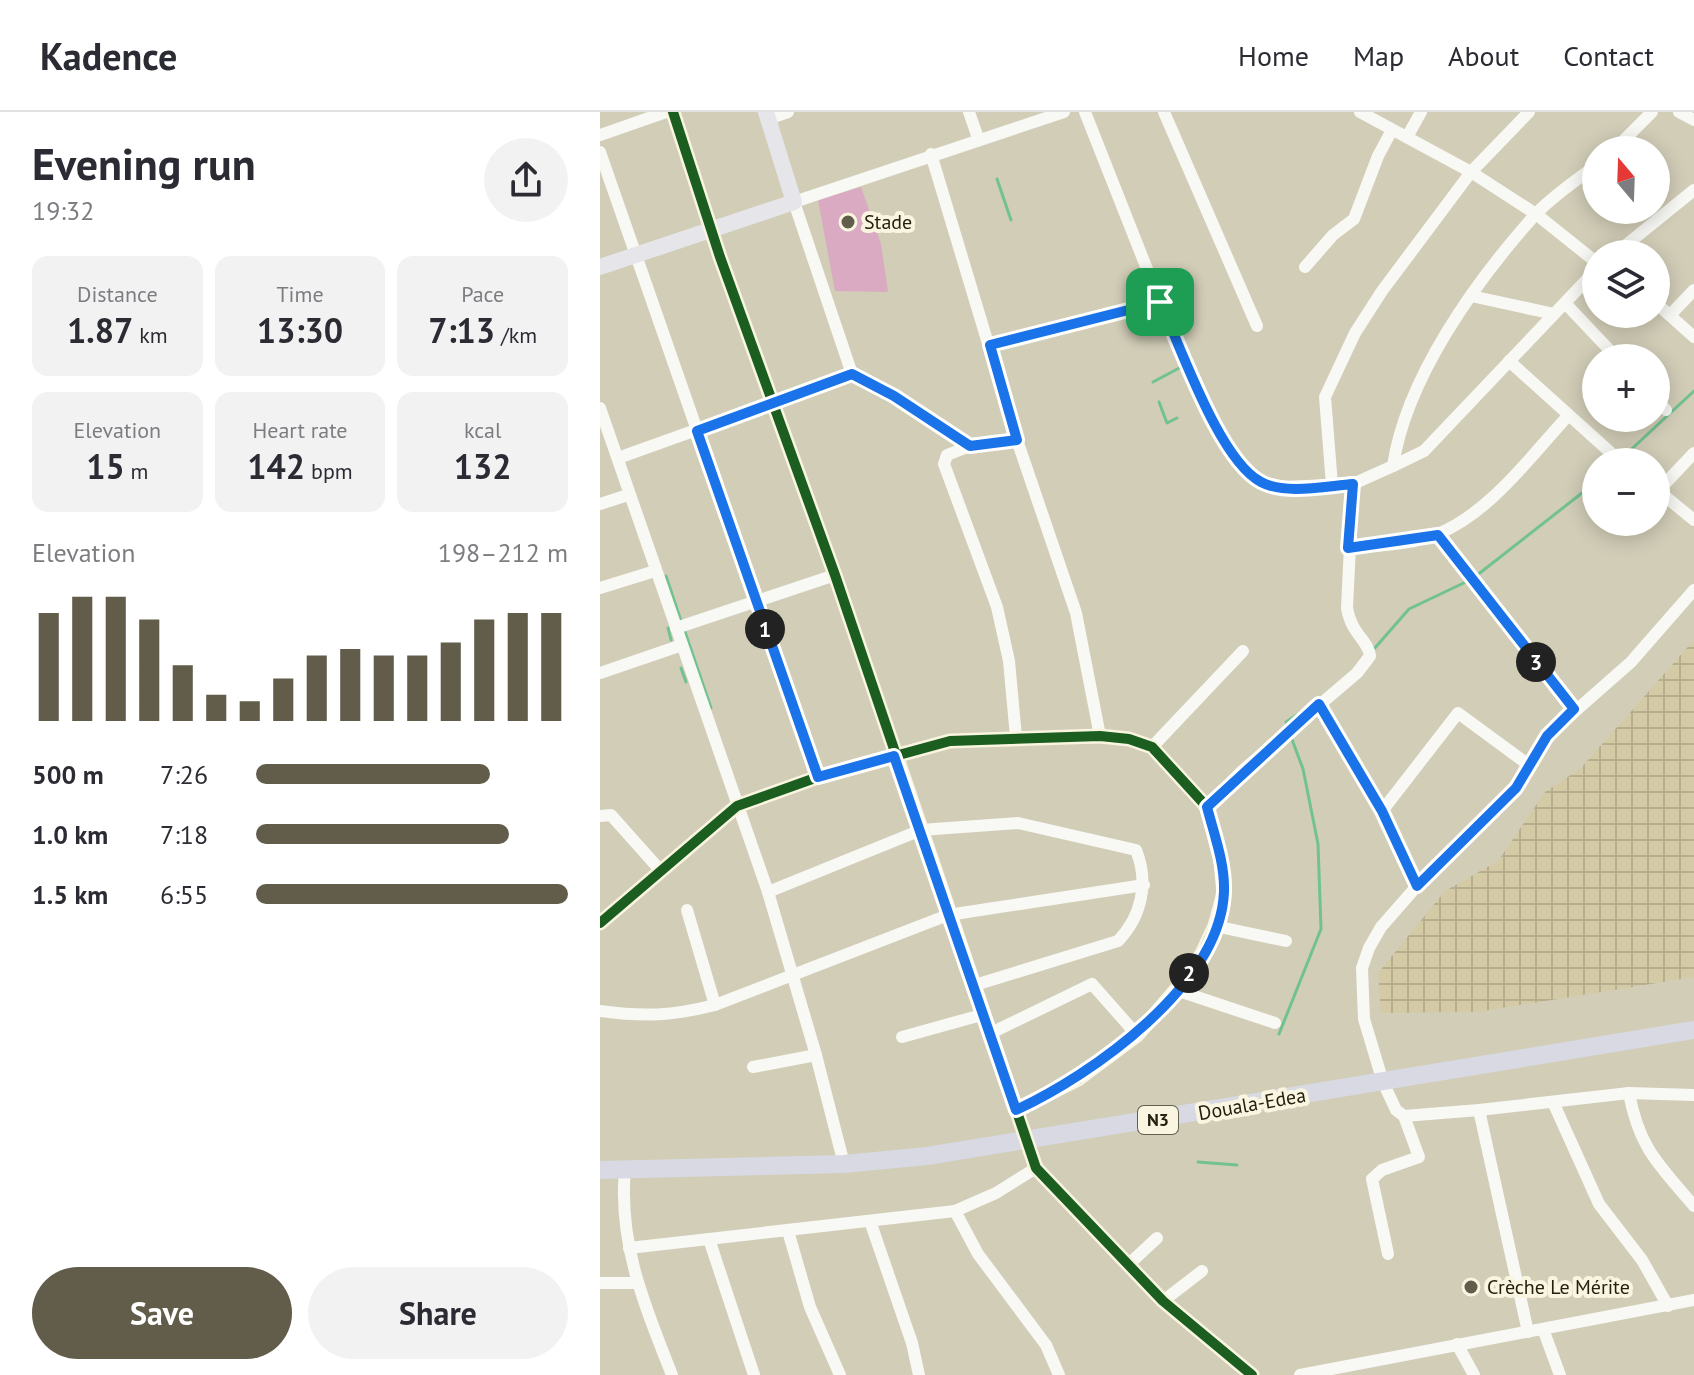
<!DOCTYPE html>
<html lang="en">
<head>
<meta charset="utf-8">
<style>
  :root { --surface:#fff; --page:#f2f2f3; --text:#2b2b33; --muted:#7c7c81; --line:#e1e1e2; --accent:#615d4a }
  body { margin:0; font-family:"PT Sans",sans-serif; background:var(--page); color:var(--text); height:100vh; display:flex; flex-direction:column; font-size:30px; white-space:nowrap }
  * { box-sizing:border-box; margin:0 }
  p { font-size:26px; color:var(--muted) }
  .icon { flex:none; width:44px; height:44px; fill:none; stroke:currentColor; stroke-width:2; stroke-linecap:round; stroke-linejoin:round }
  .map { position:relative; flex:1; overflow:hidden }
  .drawer { display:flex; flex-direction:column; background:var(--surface); width:600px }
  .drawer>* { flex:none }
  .needle { width:52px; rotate:341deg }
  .controls { position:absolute; left:982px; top:24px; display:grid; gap:16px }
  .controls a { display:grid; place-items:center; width:88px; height:88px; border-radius:50%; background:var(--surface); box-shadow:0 4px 20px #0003; font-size:40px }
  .pin { position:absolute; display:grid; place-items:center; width:68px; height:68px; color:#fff; margin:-34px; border-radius:16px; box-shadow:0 4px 12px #0006 }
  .km { position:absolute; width:40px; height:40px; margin:-20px; border-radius:50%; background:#222; color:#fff; font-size:22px; line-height:40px; text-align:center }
  .round { display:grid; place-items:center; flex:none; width:84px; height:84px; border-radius:42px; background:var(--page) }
  .overview { display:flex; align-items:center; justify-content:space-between; height:136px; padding:0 32px }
  h1 { font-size:44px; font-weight:700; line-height:60px }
  .figures { display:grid; grid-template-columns:repeat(3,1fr); gap:12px; height:136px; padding:8px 32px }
  .figures div { display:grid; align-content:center; border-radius:16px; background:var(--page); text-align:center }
  .figures b { font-size:34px; font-weight:700 }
  .figures small { font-size:22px; font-weight:400 }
  .figures p { font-size:22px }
  .chart { height:224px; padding:16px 32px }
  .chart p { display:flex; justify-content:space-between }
  .chart svg { width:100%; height:144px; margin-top:8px; stroke:var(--accent); stroke-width:6 }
  .action { display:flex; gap:16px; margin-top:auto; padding:16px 32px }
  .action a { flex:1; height:92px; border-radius:48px; background:var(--accent); color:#fff; font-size:32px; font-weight:700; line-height:92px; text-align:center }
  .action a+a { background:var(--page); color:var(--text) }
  ul { padding:0 32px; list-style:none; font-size:26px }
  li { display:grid; grid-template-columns:128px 96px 1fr; align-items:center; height:60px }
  li i { height:20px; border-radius:10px; background:var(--accent) }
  header { display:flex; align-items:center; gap:48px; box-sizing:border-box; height:112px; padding:0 40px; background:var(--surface); border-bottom:2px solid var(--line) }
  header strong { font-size:38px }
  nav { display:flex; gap:44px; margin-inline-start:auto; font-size:28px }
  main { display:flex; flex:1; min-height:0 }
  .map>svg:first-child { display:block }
  .industrial { fill:url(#industrial-grid) }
  .pitch { fill:#d9aac1 }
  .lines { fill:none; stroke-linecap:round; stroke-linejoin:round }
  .stream { stroke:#71c28f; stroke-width:3 }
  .minor { stroke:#f8f8f4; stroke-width:12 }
  .major { stroke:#e5e5ea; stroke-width:16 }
  .highway { stroke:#d8d9e3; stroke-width:18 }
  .cycleway-casing { stroke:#f9f5e0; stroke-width:15 }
  .cycleway { stroke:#1b5e20; stroke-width:10 }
  .route-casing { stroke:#fff; stroke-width:16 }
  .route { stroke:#1a73e8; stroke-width:10 }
  .poi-dot { fill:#615d4a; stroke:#f9f5e0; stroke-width:3 }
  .labels { text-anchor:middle; stroke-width:8; stroke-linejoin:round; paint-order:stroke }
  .shield { fill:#f9f5e0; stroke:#64604e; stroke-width:2 }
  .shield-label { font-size:18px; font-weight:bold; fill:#242010 }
  .poi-label { font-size:20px; fill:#242010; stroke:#f9f5e0; text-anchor:start }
  .street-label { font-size:20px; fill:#242010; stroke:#f9f5e0 }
</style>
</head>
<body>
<header>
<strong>Kadence</strong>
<nav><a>Home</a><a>Map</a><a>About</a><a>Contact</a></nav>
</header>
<main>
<section class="drawer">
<div class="overview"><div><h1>Evening run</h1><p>19:32</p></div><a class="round"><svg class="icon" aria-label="share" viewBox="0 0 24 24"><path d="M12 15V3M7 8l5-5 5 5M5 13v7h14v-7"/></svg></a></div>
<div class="figures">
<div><p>Distance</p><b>1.87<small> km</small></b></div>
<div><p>Time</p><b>13:30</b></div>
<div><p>Pace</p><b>7:13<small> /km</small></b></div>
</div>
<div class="figures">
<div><p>Elevation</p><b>15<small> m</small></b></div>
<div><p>Heart rate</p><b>142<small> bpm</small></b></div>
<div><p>kcal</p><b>132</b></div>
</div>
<div class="chart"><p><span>Elevation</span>198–212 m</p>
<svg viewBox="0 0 160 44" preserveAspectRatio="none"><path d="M5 44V11M15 44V6M25 44V6M35 44V13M45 44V27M55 44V36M65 44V38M75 44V31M85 44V24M95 44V22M105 44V24M115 44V24M125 44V20M135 44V13M145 44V11M155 44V11"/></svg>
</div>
<ul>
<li><b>500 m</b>7:26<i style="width:75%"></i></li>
<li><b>1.0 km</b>7:18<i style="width:81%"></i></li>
<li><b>1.5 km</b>6:55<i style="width:100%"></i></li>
</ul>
<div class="action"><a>Save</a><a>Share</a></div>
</section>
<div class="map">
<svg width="1094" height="1263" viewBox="0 0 1094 1263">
  <defs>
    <pattern id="industrial-grid" width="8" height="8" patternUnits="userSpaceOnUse" patternTransform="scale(2)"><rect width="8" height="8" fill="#d4cba6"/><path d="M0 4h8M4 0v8" fill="none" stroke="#b6ae8e"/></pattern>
  </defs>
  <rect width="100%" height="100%" fill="#d2cdb7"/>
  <polygon class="industrial" points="1094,528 1094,865 877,900 781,901 778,861 845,779 898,749 945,680 981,656"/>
  <polygon class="pitch" points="261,75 281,132 288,180 235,179 218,88"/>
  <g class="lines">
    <g class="stream">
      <polyline points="397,67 411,108"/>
      <polyline points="553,270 583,254"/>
      <polyline points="559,290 567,311 577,306"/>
      <polyline points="1023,345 1094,279"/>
      <polyline points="66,464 81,509"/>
      <polyline points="876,464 996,370"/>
      <polyline points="68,516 71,528"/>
      <polyline points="84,517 111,596"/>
      <polyline points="774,537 809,497 870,468"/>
      <polyline points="81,556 86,570"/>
      <polyline points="688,615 686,610 709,595"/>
      <polyline points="292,651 302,681"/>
      <polyline points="305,690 312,710"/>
      <polyline points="679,922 721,817 718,732 703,657 690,622"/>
      <polyline points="598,1050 637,1053"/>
    </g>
    <g class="minor">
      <polyline points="73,0 120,145 235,463 436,1056 563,1189 652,1263"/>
      <polyline points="369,0 378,26"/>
      <path d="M 485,0 L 560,190 L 624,331 L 646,360 L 663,372 L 684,375 L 753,372 L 793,354 C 806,266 876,169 934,104 C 951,85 976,69 996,53"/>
      <polyline points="564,0 657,214"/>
      <polyline points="760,0 871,60 936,102 996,150"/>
      <polyline points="1079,0 1094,8"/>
      <polyline points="168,7 188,0"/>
      <polyline points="0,23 66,0"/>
      <polyline points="807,25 821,0"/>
      <polyline points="1014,38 1052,0"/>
      <polyline points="0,40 218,665"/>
      <polyline points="331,42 417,328 476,501 500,624"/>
      <polyline points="1015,142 1094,78"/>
      <polyline points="705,155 733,123 754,107 778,44 792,18"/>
      <polyline points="871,184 954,202"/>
      <polyline points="965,191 1017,246"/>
      <polyline points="1056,191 1094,225"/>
      <polyline points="1070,203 1094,178"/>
      <polyline points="390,233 560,190"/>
      <polyline points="909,249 1021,350"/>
      <polyline points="1056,287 1066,298"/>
      <polyline points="0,296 168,780 216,943 244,1052"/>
      <polyline points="417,328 370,334 294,284 252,262 194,90 464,0"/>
      <polyline points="370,334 347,343 344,352 397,495 409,549 416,625"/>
      <polyline points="18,346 252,262"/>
      <polyline points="793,354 824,339 996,158"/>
      <polyline points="732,373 725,285 755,221 782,179 871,60 929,0"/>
      <polyline points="1056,377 1094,408"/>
      <polyline points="1058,379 1094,341"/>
      <polyline points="0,392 28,383"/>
      <polyline points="838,423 974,597"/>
      <path d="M 748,436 C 777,433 813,433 840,421 C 891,399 930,345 967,305"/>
      <polyline points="0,476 55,459"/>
      <polyline points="76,516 235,463"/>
      <polyline points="0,561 82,533"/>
      <polyline points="719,592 782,699 817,774"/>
      <polyline points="552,635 643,539"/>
      <path d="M 607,695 L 642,659 L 757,561 L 770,544 C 769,529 751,522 747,496 L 753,372"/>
      <polyline points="782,699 858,601 930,654"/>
      <polyline points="0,704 11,703 60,758"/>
      <path d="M 168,780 L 321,718 L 418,711 L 536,738 C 549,770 542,804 518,829 L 375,873"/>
      <polyline points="87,798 115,893"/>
      <polyline points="0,811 137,694 218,665 350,629 500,624 529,627 552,635 607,695 621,749 624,781 615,814 602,842 576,878 537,923 478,967 416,998"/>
      <polyline points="615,814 686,829"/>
      <polyline points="576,878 675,911"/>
      <path d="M 0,899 C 43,905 72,904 115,893 L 348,803 L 544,773"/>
      <polyline points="391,921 492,872 537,923"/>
      <polyline points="302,925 385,902"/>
      <polyline points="153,955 216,943"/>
      <path d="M 1029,981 C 1039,1036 1059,1053 1094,1094"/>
      <polyline points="953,990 999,1092 1042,1148 1068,1194"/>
      <polyline points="879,998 1029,981 1094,983"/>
      <path d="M 25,1057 C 18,1132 45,1194 72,1263"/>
      <polyline points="355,1099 378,1142 446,1233 459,1263"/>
      <polyline points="270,1109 312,1231 319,1263"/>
      <polyline points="188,1119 210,1195 240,1263"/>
      <polyline points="109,1127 154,1263"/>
      <polyline points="29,1136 355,1099 396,1081 436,1056"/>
      <polyline points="788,1142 772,1067 782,1058 819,1045 804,1004"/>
      <polyline points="528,1153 557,1126"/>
      <polyline points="0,1171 38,1171"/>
      <polyline points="563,1189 602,1159"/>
      <polyline points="943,1217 960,1263"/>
      <polyline points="928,1220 879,998 804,1004 796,998 783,970 764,907 762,856 769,836 781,815 817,774 916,676 947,624 1031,550 1094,478"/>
      <polyline points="857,1232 874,1263"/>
      <polyline points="700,1263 1094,1188"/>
    </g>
    <polyline class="major" points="0,155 194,90 166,0"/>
    <polyline class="highway" points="0,1058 244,1052 327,1044 1094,918"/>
    <g class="cycleway-casing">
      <g id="cycleway">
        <polyline points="73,0 120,145 235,463 436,1056 563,1189 652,1263"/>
        <polyline points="0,811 137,694 218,665 350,629 500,624 529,627 552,635 607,695 621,749 624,781 615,814 602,842 576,878 537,923 478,967 416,998"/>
      </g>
    </g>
    <use href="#cycleway" class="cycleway"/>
  </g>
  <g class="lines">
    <g class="route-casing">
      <path id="route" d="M 560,190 C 581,235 619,348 661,370 C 685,383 726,374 753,372 L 748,436 L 838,423 L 974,597 L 947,624 L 916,676 L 817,774 L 782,699 L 719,592 L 607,695 C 614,722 625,751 624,780 C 620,873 492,963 416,998 L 294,644 L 218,665 L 97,319 L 252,262 L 294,284 L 370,334 L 417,328 L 390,233 Z"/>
    </g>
    <use href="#route" class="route"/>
  </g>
  <g class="poi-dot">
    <circle cx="248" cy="110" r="8"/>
    <circle cx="871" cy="1175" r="8"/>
  </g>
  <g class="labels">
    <rect class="shield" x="538" y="994" width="40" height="28" rx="6"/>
    <g class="shield-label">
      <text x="558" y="1014">N3</text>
    </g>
    <g class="poi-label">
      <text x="264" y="117">Stade</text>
      <text x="887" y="1182">Crèche Le Mérite</text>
    </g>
    <g class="street-label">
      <text transform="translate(652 992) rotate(-10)" y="7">Douala-Edea</text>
    </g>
  </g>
</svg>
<div class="controls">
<a><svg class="needle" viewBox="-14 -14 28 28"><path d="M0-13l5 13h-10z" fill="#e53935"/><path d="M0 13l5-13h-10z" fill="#7c7c81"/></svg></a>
<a><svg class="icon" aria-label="layers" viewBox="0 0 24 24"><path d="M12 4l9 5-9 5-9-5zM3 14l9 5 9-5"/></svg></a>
<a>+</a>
<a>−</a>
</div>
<div class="pin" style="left:560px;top:190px;background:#1e9e55"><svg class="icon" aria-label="arrive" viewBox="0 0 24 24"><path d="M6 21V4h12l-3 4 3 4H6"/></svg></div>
<b class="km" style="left:165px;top:517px">1</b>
<b class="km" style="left:589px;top:861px">2</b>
<b class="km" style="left:936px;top:550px">3</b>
</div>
</main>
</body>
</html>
